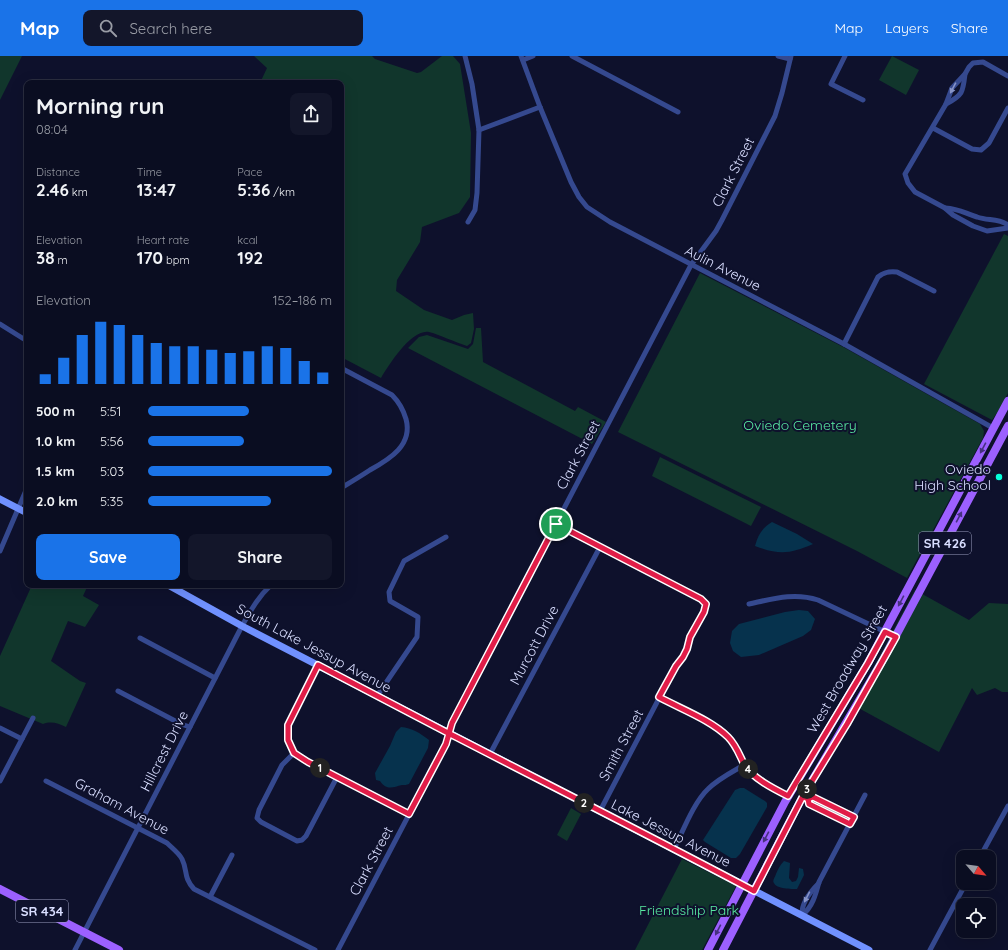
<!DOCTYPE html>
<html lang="en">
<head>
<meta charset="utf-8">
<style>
  :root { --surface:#0a0d21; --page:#13162a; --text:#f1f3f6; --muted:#999ca5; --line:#2a2d3f; --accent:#1a73e8 }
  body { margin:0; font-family:Quicksand,sans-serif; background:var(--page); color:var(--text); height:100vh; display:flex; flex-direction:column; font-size:15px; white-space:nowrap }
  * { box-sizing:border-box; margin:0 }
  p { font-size:13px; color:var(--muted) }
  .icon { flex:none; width:22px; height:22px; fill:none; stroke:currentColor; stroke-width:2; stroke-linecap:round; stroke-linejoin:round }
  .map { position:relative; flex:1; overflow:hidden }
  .sheet { position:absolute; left:24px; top:24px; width:320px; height:508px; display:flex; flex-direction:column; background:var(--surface); border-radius:8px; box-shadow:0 4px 16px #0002,0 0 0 1px var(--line) }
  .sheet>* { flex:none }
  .needle { width:26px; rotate:118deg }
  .controls { position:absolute; left:956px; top:794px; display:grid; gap:8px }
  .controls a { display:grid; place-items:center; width:40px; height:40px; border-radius:8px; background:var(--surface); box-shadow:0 4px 16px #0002,0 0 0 1px var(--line); font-size:20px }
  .pin { position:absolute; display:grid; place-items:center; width:34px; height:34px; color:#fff; margin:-17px; border:2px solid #fff; border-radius:50%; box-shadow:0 1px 4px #0007 }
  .km { position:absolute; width:20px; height:20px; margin:-10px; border-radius:50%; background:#222; color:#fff; font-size:11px; line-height:20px; text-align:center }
  .round { display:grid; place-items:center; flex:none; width:42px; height:42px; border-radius:8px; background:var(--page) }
  .overview { display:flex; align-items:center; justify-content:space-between; height:68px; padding:0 12px }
  h1 { font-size:22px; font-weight:800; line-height:30px }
  .stats { display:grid; grid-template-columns:repeat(3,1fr); gap:6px; height:68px; padding:4px 12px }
  .stats div { display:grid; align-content:center }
  .stats b { font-size:17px; font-weight:800 }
  .stats small { font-size:11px; font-weight:400 }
  .stats p { font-size:11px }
  .chart { height:112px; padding:8px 12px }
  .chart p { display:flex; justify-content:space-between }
  .chart svg { width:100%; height:72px; margin-top:4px; stroke:var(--accent); stroke-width:6 }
  .cta { display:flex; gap:8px; margin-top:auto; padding:8px 12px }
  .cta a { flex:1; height:46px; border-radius:8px; background:var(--accent); color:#fff; font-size:16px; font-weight:800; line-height:46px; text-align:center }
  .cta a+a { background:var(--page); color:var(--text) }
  ul { padding:0 12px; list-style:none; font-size:13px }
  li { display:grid; grid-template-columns:64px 48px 1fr; align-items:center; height:30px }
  li i { height:10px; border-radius:5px; background:var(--accent) }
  header { display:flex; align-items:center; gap:24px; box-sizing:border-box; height:56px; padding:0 20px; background:var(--accent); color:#fff }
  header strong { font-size:19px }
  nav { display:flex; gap:22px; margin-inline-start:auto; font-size:14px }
  .search { width:280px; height:36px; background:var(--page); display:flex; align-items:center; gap:10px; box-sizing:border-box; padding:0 14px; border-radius:8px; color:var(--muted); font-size:15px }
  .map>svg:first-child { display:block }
  .green { fill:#11362c }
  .water { fill:#06324d }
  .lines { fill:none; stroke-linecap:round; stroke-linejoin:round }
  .street { stroke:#35498f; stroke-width:5 }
  .secondary { stroke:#7091ff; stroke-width:7 }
  .primary { stroke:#9c60ff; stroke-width:8 }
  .oneway { fill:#8794c7 }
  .oneway2 { fill:#473180 }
  .route-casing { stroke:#fff; stroke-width:8 }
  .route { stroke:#e11d48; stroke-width:5 }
  .poi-dot { fill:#05ffd9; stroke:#0e112c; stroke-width:1.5 }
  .labels { text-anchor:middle; stroke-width:4; stroke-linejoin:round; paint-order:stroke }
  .shield { fill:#0e112c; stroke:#9ca0c0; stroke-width:1 }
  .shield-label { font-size:13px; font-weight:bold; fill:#d9deff }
  .street-label { font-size:14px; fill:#d9deff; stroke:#0e112c }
  .park-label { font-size:14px; fill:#59eba2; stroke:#0e112c }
  .poi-label { font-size:14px; fill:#d9deff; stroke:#0e112c; text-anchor:end }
</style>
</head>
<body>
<header>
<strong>Map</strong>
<div class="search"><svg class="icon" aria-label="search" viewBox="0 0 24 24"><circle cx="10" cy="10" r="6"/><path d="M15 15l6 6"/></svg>Search here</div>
<nav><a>Map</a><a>Layers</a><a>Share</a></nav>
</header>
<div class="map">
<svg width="1008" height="894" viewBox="0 0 1008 894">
  <rect width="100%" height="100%" fill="#0e112c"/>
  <g class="green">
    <polygon points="0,0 22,0 0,44"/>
    <path d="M 254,0 L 372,0 L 375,3 L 417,17 L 421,16 L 442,0 L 453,0 L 460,8 L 471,77 L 470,141 L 459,157 L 422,171 L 420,186 L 397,224 L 396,235 L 424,254 L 452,264 L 464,259 L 473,257 L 474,273 L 471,287 L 467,290 C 454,286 441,279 429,276 C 411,273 389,309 381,322 L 341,301 L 341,27 L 260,27 L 267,12 Z"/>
    <polygon points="892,0 919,14 906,39 879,24"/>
    <polygon points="1004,178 1008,180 1008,337 1001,351 992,364 924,328"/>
    <polygon points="700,217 845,292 980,368 984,375 983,382 907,522 857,495 618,376"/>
    <polygon points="476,272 481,272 483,306 575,355 578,351 606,366 592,388 408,292 419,281 427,279 468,293 473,288"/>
    <polygon points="660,401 761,451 751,470 652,420"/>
    <path d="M 32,529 L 88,529 L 83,540 L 99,549 L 85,571 L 68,565 L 51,605 L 80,625 L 86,627 L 66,671 C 58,667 51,665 43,668 L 0,650 L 0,600 Z"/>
    <polygon points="915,534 969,564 989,547 1008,548 1008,636 1002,636 995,632 977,639 972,632 939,696 853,649"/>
    <polygon points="571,752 581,758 567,785 557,779"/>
    <polygon points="682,803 736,830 702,894 635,894"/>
  </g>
  <g class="water">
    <path d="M 772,466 L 797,478 L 813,488 C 790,498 779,499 755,490 C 758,479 762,472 772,466 Z"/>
    <polygon points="799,554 808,555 815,563 811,574 803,580 759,599 741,601 733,595 730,587 732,575 739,568 785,556"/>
    <path d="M 401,671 C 412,672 420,677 429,684 L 428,692 L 409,728 C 407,729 404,729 402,729 C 393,731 387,735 380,725 L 376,724 L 375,717 L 390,690 L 396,676 Z"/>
    <polygon points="740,732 744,732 765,745 767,747 767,751 740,798 736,802 731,802 705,786 703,784 735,734"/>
    <path d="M 784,805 L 790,807 L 789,822 L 792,826 L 796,825 L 798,821 L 799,812 L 803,813 L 804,819 L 797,833 C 792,833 776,833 774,827 C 772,825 775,821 776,818 C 778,813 780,809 784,805 Z"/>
  </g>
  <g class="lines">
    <g class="street">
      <polyline points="465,0 472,28 479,74 477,137 475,154 468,166"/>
      <polyline points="521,0 540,51 571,126 579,141 587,151 610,166 844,288 993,372"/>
      <polyline points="572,0 678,56"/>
      <polyline points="778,0 790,3"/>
      <polyline points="845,0 831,28 863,44"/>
      <polyline points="523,4 533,0"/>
      <polyline points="1008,20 983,6 973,7 969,11 965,18 952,32 946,48 905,118 908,127 915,136 945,152 953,159 973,170 987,175 1008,172"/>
      <path d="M 946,48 C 963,39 963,36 965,18"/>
      <polyline points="933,72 972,93 981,94 989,87 1008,52"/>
      <polyline points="479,74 540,51"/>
      <path d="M 945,152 C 960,153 964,157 977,161 C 988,165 998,162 1008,169"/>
      <polyline points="0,268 27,285"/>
      <path d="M 844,288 L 878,221 C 884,216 889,215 897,216 L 934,235"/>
      <path d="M 341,312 L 392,339 C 399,346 403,353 406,363 C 413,389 390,403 370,414 C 361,420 351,426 341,432"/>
      <path d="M 556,468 L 701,543 L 705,548 C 703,561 694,570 690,582 C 685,594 685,599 676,610 L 600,755"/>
      <polyline points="0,495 27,432"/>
      <path d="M 749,548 C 772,543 794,536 818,544 L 896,581"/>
      <polyline points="140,582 215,622"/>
      <polyline points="318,609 288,669 288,684 294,697 308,706 409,758"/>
      <polyline points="118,635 181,668 190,671"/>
      <polyline points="377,640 417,581 418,561 390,545 389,536 404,505 446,481"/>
      <path d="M 659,641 C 681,653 711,664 728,681 C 736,689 739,698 744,708 C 752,722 774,733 788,740"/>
      <polyline points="0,672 22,683"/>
      <polyline points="294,697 282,709 259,754 257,762 261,766 297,785 302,784 306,780 337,721"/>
      <polyline points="490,698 600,491"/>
      <polyline points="0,725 33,662"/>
      <path d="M 46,725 L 167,787 C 172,792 179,797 182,803 C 188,815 183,821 194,833 L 315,894"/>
      <polyline points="803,740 808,743 809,748 850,768"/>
      <polyline points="808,743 813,741 854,761"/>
      <path d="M 674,793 C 683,775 694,746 708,733 C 718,723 732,716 744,709"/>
      <polyline points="980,801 1008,750"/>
      <polyline points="210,841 232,799"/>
      <path d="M 802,859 C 812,852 816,838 819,826 L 865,739"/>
      <path d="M 802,859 C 801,847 810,836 819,827"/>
      <path d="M 75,894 L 242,570 C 251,554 258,541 271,529"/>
      <polyline points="338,894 446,688 452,667 691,209 716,175 722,164 775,60 782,37 791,0"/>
      <polyline points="930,894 966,827"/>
    </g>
    <g class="secondary">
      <polyline points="0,443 27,457"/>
      <polyline points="168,529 242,570 869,894"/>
    </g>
    <g class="primary">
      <polyline points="0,833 119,894"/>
      <polyline points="708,894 785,746 868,607 1008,345"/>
      <polyline points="723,894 803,740 884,602 1008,370"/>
    </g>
  </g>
  <defs><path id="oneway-solid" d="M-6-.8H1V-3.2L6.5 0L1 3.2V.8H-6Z"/></defs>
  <g class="oneway">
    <use href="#oneway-solid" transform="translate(953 32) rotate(118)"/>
    <use href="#oneway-solid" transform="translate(807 841) rotate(117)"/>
  </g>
  <g class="oneway2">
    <use href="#oneway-solid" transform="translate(983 392) rotate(118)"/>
    <use href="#oneway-solid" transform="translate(959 461) rotate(-62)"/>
    <use href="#oneway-solid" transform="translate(901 545) rotate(118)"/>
    <use href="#oneway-solid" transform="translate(766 781) rotate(118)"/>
    <use href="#oneway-solid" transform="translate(718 874) rotate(117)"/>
  </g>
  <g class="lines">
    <g class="route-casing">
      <path id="route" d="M 556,468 L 452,667 L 446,688 L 409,758 L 308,706 L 294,697 L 288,684 L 288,669 L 318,609 L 448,677 L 458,682 C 557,733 656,783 754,835 L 803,740 L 808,743 L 813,741 L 854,761 L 850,768 L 809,748 L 808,743 L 803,740 L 847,668 L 896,581 L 885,576 L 868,607 L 788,740 C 774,733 752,722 744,708 C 739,698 736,689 728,681 C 711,664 681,653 659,641 L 676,610 L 683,601 L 687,593 L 690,581 L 704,556 L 706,548 L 701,543 L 556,468"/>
    </g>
    <use href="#route" class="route"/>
  </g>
  <circle class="poi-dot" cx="999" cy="421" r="4"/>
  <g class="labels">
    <g class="shield">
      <rect x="919" y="476" width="52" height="22" rx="3"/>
      <rect x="16" y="844" width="52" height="22" rx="3"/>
    </g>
    <g class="shield-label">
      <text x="945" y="492">SR 426</text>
      <text x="42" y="860">SR 434</text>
    </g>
    <g class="street-label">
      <text transform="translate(733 116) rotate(-63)" y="5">Clark Street</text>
      <text transform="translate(723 212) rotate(27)" y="5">Aulin Avenue</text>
      <text transform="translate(578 399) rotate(-62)" y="5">Clark Street</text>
      <text transform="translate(534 589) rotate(-62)" y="5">Murcott Drive</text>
      <text transform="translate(314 592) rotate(28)" y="5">South Lake Jessup Avenue</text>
      <text transform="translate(847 613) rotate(-60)" y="5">West Broadway Street</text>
      <text transform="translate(621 689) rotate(-62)" y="5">Smith Street</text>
      <text transform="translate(164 695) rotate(-63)" y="5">Hillcrest Drive</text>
      <text transform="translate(122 750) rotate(28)" y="5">Graham Avenue</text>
      <text transform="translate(671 777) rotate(27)" y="5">Lake Jessup Avenue</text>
      <text transform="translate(371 805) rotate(-62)" y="5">Clark Street</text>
    </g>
    <g class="park-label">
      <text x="800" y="374">Oviedo Cemetery</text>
      <text x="689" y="859">Friendship Park</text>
    </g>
    <g class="poi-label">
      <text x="991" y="418">Oviedo<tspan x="991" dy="16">High School</tspan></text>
    </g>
  </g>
</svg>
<div class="controls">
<a><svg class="needle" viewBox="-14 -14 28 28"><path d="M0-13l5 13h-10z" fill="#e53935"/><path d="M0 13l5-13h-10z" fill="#999ca5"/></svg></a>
<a><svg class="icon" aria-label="locate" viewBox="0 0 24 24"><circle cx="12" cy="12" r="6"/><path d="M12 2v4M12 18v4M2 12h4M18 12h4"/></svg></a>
</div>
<div class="pin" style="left:556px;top:468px;background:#1e9e55"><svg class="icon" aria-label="arrive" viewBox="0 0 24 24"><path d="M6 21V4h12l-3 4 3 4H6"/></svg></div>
<b class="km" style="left:320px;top:712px">1</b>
<b class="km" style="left:584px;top:747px">2</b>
<b class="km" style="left:807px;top:733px">3</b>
<b class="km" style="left:748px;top:713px">4</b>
<section class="sheet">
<div class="overview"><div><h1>Morning run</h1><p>08:04</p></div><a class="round"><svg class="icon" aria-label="share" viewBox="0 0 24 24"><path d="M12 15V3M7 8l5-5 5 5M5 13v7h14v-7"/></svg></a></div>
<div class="stats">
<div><p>Distance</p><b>2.46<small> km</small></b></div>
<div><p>Time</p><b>13:47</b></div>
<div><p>Pace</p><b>5:36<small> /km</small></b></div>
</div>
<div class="stats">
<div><p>Elevation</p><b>38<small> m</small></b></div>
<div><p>Heart rate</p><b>170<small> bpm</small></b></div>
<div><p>kcal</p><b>192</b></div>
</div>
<div class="chart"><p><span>Elevation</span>152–186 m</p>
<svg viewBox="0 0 160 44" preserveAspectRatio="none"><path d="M5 44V38M15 44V28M25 44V14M35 44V6M45 44V8M55 44V14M65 44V19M75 44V21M85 44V21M95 44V23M105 44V25M115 44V24M125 44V21M135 44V22M145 44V30M155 44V37"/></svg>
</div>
<ul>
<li><b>500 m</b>5:51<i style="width:55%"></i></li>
<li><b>1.0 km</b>5:56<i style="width:52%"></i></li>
<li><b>1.5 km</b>5:03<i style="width:100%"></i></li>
<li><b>2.0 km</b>5:35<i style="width:67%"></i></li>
</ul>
<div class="cta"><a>Save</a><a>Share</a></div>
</section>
</div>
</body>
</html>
